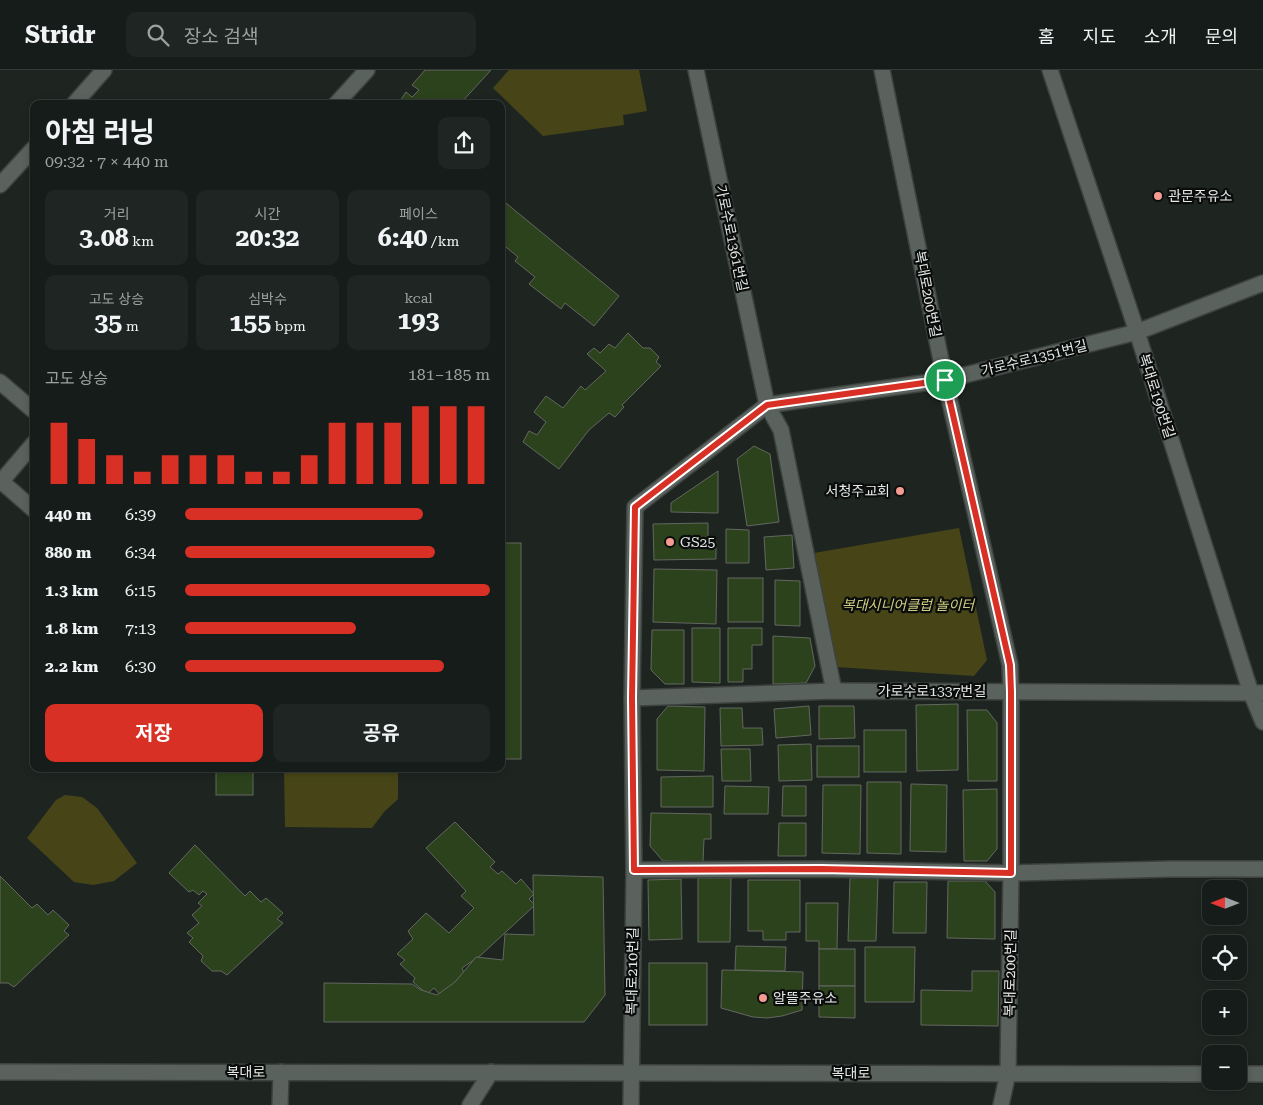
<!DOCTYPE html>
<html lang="ko">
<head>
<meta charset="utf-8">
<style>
  :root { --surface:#161c19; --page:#1f2522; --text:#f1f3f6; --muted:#9ea1a2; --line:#353a38; --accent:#d93025 }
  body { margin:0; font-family:"Roboto Serif","Noto Sans KR",serif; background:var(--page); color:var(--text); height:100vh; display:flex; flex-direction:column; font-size:19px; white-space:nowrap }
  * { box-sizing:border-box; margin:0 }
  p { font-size:16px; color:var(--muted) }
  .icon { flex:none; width:28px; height:28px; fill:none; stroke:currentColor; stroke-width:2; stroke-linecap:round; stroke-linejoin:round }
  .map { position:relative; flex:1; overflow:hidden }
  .details { position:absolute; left:30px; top:30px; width:475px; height:672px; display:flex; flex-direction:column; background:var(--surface); border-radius:10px; box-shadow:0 2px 8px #0003,0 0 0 1px var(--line) }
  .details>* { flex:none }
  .needle { width:32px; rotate:270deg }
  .controls { position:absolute; left:1202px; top:810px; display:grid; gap:10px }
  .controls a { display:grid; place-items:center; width:45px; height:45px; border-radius:10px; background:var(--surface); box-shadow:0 2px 8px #0003,0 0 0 1px var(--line); font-size:25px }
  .pin { position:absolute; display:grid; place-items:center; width:42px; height:42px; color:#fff; margin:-21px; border:2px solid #fff; border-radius:50%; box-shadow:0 1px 5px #0007 }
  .round { display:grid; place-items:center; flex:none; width:52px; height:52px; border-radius:10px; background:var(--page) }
  .headline { display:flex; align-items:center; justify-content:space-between; height:85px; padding:0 15px }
  h1 { font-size:28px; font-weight:700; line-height:38px }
  .figures { display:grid; grid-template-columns:repeat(3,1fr); gap:8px; height:85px; padding:5px 15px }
  .figures div { display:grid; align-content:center; border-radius:10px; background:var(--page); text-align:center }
  .figures b { font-size:25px; font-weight:700 }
  .figures small { font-size:14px; font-weight:400 }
  .figures p { font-size:14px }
  .chart { height:140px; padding:10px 15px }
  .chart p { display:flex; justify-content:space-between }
  .chart svg { width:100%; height:90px; margin-top:5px; stroke:var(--accent); stroke-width:6 }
  .primary-button { display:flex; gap:10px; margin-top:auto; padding:10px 15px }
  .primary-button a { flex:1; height:58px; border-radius:10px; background:var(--accent); color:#fff; font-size:20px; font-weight:700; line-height:58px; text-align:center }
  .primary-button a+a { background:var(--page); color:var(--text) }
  ul { padding:0 15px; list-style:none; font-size:16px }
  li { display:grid; grid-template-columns:80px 60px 1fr; align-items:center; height:38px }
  li i { height:12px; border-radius:6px; background:var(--accent) }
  header { display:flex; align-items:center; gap:30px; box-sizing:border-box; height:70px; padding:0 25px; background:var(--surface); border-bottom:1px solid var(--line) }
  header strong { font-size:24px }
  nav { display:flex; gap:28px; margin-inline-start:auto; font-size:18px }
  .search { width:350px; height:45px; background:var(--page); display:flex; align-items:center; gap:12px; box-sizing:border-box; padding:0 18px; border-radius:10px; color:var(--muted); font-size:19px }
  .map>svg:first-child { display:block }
  .green { fill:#474518 }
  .building { fill:#2c421c; stroke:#636760 }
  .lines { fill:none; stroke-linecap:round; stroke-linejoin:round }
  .minor-casing { stroke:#3d423f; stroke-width:18 }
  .tertiary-casing { stroke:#3d423f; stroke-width:18 }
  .minor { stroke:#5a625e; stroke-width:15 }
  .tertiary { stroke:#5a625e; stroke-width:15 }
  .route-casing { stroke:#fff; stroke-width:10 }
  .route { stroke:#d93025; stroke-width:6 }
  .poi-dot { fill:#f59c92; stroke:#0a0d0b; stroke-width:2 }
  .labels { text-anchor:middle; stroke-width:4.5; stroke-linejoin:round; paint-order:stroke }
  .poi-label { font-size:14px; fill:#e4e8e6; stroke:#0a0d0b; text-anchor:start }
  .street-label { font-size:14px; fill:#e4e8e6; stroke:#0a0d0b }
  .park-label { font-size:14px; font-style:italic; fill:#cdcc80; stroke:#0a0d0b }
</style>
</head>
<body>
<header>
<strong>Stridr</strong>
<div class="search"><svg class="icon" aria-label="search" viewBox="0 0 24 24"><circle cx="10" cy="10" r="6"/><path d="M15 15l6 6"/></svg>장소 검색</div>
<nav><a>홈</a><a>지도</a><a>소개</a><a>문의</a></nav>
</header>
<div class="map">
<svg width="1263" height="1035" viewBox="0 0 1263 1035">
  <rect width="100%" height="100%" fill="#1e2521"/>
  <g class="green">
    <polygon points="509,0 639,0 647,41 623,45 624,55 543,66 493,18"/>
    <polygon points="959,458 987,590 974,606 836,597 814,483"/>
    <polygon points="284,699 398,699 398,729 384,742 372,758 285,757"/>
    <polygon points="65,725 82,727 97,738 137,793 114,811 93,815 74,812 27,768 56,730"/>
  </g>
  <g class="building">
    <polygon points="425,0 491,0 460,34 398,34 406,22 412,27 419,20 412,15"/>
    <polygon points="501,129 619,226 594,256 565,233 561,239 529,214 535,207 515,191 518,187 501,173"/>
    <polygon points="628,263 643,278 650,278 659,287 656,292 661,296 622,335 624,337 615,347 609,343 589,360 559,399 523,372 529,361 537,365 546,352 534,342 546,326 563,338 581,316 585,320 606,301 587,284 594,278 600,283 609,274 615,278"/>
    <polygon points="754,376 770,384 779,452 747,456 737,389"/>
    <polygon points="718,401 718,443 671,442 671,433"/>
    <polygon points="708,453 708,473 716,472 716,489 654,490 653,454"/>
    <polygon points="726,459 749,460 749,493 726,493"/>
    <polygon points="792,465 794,498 766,500 764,467"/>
    <rect x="501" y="473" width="20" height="216"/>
    <polygon points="654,499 717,500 716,554 653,552"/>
    <rect x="728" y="508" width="35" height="44"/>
    <polygon points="775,510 800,511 800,556 775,555"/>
    <polygon points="692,558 720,558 720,613 692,612"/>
    <polygon points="728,558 762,558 762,575 752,575 752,599 743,599 743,612 728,612"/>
    <polygon points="652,560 684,560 684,614 665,614 651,600"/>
    <polygon points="773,566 810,568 815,596 806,613 773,614"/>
    <polygon points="958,634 958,700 917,701 916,635"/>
    <polygon points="668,636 705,637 704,701 657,700 657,649"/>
    <polygon points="809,636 811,665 776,668 774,639"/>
    <polygon points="819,636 854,636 855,668 819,669"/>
    <polygon points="720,638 742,638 743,658 762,658 763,675 721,676"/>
    <polygon points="967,640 987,640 997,653 997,711 968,711"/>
    <rect x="864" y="660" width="42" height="42"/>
    <polygon points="811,674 812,710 779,711 778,675"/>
    <rect x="817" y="676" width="42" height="31"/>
    <polygon points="721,679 750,679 751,711 722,711"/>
    <rect x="216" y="699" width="37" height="26"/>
    <polygon points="713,706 713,737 661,737 661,707"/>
    <polygon points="867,712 901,712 901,784 867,783"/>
    <polygon points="911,714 947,715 946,782 910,781"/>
    <polygon points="823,715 861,715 860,784 822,783"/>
    <polygon points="725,716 769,717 768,744 724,744"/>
    <polygon points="783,716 806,716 806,746 782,746"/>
    <polygon points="997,719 997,779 987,791 964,791 963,720"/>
    <polygon points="651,743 711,744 711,769 704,769 703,792 663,791 650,776"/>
    <polygon points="455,752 495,792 490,797 498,804 502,801 516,814 521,809 534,824 529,829 535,835 481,885 462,898 464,903 441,926 434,918 427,924 413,912 415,908 400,894 405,890 397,884 413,869 408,861 426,843 449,863 474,838 461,826 466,821 426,778"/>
    <polygon points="779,753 806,753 806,786 778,786"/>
    <polygon points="195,775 245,826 250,821 261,832 266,828 283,843 277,849 283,853 227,905 221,901 212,901 201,891 203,886 189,872 193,868 187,863 199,853 192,845 202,836 198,833 207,824 203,821 199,825 193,820 189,822 169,803"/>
    <polygon points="533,805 603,807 605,925 584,952 324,952 324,913 412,914 421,920 437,925 455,912 476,887 503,890 505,864 534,865"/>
    <polygon points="0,806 32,838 37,834 48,845 53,840 69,855 64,861 69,865 14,917 8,913 0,913"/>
    <polygon points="698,808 731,808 730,872 698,872"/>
    <polygon points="850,808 878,808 876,871 848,871"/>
    <polygon points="681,809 682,869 649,870 648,810"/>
    <polygon points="748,810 800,810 800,862 786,862 786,870 763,870 763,861 748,861"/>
    <polygon points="948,811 985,811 995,822 995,869 947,868"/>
    <polygon points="894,812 927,812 926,863 893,863"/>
    <polygon points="806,833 838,833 837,879 819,879 819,871 806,871"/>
    <polygon points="736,876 786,877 785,901 735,900"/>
    <polygon points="865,877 915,877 914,932 865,932"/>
    <rect x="819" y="879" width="36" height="37"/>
    <rect x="649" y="893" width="58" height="62"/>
    <polygon points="722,900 803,902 802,940 782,946 767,948 753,947 721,938"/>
    <polygon points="972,901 999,901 998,956 921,955 921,920 972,921"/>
    <polygon points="819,916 855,916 855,948 819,947"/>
  </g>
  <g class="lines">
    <g class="minor-casing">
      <g id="minor">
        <polyline points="696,0 767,335 781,360 834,621"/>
        <polyline points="882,0 945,310 1010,595 1011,622 1011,803 1008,1003 1001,1035"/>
        <polyline points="1050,0 1137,262 1251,623 1263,652"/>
        <polyline points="336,34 367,0"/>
        <polyline points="0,312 34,341"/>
        <polyline points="2,412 34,440"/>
        <polyline points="0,413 34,373"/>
        <polyline points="632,628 834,621 1263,623"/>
        <polyline points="634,800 821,799 1011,803 1171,799 1263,799"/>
        <polyline points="280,1035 281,1002"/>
        <polyline points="470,1035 491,1002"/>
        <polyline points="631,1035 634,800 632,628 635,437 767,335 945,310 1137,262 1263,213"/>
      </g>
    </g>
    <g class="tertiary-casing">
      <g id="tertiary">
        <polyline points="74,34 104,0"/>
        <polyline points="0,115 34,78"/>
        <polyline points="0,1002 1211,1004"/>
        <polyline points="1239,1004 1263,1004"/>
      </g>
    </g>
    <use href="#minor" class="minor"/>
    <use href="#tertiary" class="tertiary"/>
  </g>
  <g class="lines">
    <g class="route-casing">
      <polygon id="route" points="945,310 1010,595 1011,622 1011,803 821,799 634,800 632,628 635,437 767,335"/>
    </g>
    <use href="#route" class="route"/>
  </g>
  <g class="poi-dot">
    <circle cx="1158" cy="126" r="5"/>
    <circle cx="900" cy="421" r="5"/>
    <circle cx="670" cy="472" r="5"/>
    <circle cx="763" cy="928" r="5"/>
  </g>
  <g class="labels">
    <g class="poi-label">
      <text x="1168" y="131">관문주유소</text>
      <text x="890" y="426" text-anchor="end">서청주교회</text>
      <text x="680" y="477">GS25</text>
      <text x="773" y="933">알뜰주유소</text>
    </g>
    <g class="street-label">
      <text transform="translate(732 168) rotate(78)" y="5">가로수로1361번길</text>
      <text transform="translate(928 224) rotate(79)" y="5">복대로200번길</text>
      <text transform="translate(1034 288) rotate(-14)" y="5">가로수로1351번길</text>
      <text transform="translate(1157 326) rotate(72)" y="5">복대로190번길</text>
      <text x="932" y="626">가로수로1337번길</text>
      <text transform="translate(632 901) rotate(-89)" y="5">복대로210번길</text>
      <text transform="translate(1010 903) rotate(-89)" y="5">복대로200번길</text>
      <text x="246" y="1007">복대로</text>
      <text x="851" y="1008">복대로</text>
    </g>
    <g class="park-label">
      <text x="908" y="540">복대시니어클럽 놀이터</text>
    </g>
  </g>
</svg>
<div class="controls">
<a><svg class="needle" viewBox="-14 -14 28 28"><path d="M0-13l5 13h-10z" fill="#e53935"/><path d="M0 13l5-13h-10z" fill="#9ea1a2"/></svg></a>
<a><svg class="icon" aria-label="locate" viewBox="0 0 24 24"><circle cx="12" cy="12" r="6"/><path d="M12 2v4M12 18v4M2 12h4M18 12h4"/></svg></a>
<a>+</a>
<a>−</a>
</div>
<div class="pin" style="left:945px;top:310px;background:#1e9e55"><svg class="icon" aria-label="arrive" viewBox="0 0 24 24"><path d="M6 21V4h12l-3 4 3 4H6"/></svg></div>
<section class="details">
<div class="headline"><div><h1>아침 러닝</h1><p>09:32 · 7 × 440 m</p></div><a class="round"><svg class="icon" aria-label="share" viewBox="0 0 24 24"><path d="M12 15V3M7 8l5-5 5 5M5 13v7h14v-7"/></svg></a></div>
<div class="figures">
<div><p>거리</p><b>3.08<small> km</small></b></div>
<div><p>시간</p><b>20:32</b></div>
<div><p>페이스</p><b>6:40<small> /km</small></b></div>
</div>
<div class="figures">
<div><p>고도 상승</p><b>35<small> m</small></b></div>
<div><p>심박수</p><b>155<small> bpm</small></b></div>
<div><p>kcal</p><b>193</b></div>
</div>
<div class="chart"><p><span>고도 상승</span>181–185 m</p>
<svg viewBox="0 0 160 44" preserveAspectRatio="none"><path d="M5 44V14M15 44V22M25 44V30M35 44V38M45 44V30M55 44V30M65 44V30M75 44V38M85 44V38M95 44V30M105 44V14M115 44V14M125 44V14M135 44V6M145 44V6M155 44V6"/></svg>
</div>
<ul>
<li><b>440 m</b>6:39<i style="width:78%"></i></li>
<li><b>880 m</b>6:34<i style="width:82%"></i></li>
<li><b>1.3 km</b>6:15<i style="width:100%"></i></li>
<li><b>1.8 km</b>7:13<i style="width:56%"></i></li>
<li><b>2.2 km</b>6:30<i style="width:85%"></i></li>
</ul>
<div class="primary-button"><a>저장</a><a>공유</a></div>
</section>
</div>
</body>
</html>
